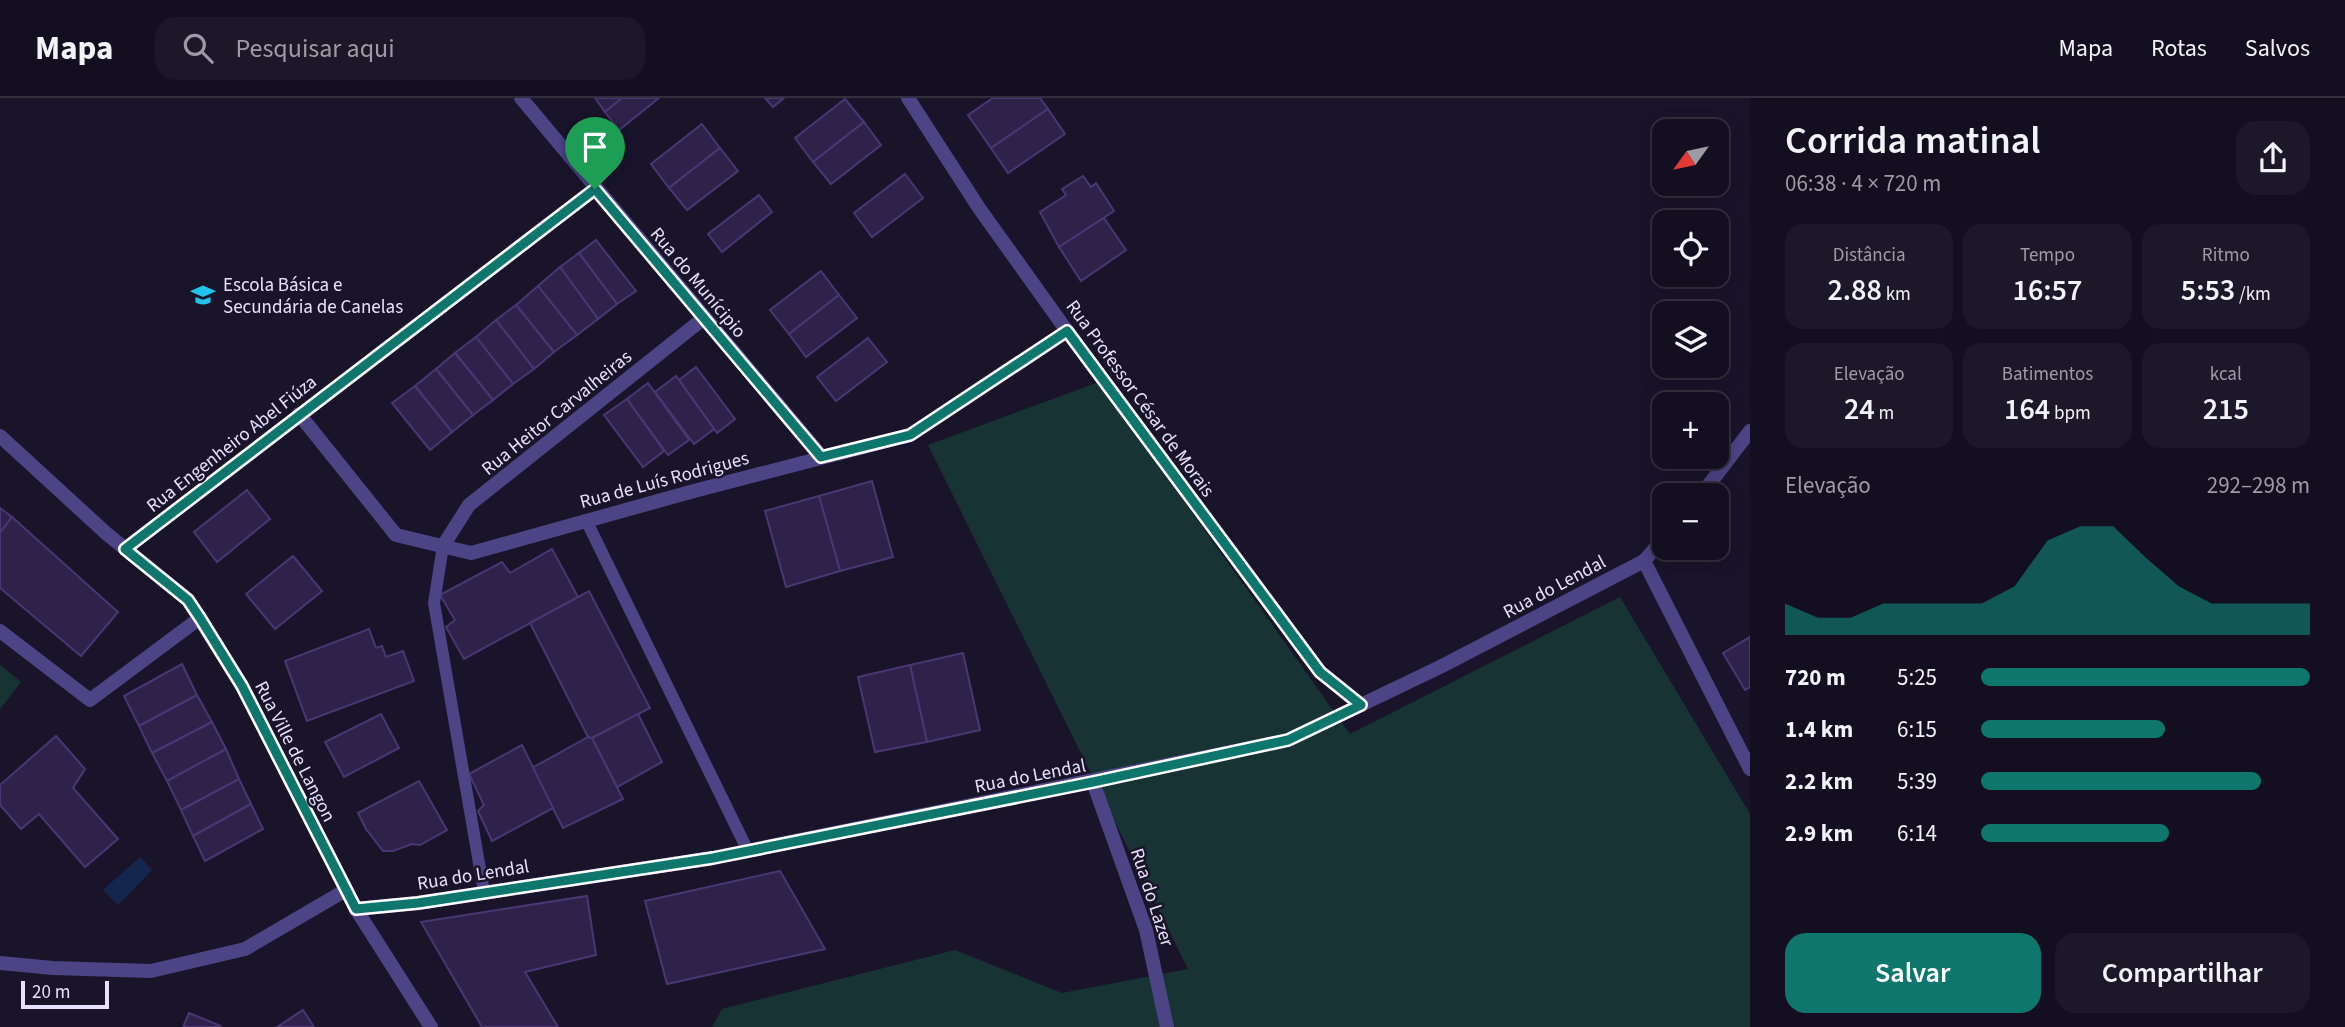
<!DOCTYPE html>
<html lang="pt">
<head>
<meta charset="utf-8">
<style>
  :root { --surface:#140f20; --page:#1d1829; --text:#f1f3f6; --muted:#9d9ca5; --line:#332f3e; --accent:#0f766e }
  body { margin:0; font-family:"Source Sans 3",sans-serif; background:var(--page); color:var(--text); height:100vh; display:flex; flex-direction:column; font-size:26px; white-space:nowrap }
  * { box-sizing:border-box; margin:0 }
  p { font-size:23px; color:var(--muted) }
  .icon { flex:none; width:38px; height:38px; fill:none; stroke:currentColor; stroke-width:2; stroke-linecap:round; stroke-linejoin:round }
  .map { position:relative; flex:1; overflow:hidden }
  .side { display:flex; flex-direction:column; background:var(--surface); width:595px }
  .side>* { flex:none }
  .needle { width:46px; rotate:237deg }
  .tools { position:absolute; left:1652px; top:21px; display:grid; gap:14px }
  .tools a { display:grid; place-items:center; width:77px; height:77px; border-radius:14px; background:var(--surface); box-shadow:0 4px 18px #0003,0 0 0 2px var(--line); font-size:35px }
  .scale { position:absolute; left:21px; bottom:18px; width:88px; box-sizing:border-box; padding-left:7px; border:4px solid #e6e1fc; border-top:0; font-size:19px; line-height:24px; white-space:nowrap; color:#e6e1fc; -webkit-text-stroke:5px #1a142b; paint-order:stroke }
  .pin { position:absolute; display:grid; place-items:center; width:60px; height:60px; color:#fff; margin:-72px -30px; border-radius:50% 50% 50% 0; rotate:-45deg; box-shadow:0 0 7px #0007 }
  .pin .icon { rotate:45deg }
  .round { display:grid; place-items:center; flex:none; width:74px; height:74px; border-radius:21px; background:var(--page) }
  .summary { display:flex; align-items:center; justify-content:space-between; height:119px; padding:0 35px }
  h1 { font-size:38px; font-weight:600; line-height:52px }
  .stats { display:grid; grid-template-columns:repeat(3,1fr); gap:10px; height:119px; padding:7px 35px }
  .stats div { display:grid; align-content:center; border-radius:18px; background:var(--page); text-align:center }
  .stats b { font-size:30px; font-weight:600 }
  .stats small { font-size:19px; font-weight:400 }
  .stats p { font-size:19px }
  .chart { height:196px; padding:14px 35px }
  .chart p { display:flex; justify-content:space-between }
  .chart svg { width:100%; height:126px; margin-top:7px; fill:var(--accent); opacity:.7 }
  .primary-button { display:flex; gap:14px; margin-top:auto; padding:14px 35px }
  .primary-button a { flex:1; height:80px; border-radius:21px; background:var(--accent); color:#fff; font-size:28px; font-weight:600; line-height:80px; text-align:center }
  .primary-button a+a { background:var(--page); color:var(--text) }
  ul { padding:0 35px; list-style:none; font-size:23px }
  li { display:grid; grid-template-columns:112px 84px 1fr; align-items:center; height:52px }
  li i { height:18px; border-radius:9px; background:var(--accent) }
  header { display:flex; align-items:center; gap:42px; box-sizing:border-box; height:98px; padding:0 35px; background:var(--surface); border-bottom:2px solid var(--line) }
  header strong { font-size:33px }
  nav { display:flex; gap:38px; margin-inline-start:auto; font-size:24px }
  .search { width:490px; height:63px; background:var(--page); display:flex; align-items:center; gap:18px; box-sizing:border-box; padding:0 24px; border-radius:21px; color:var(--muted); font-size:26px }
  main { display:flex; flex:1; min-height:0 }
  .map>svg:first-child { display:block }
  .green { fill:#183334 }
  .water { fill:#15264e }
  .building { fill:#2e224a; stroke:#483773; stroke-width:2 }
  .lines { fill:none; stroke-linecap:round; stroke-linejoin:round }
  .service { stroke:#4c4485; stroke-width:12 }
  .minor { stroke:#4c4485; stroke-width:14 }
  .route-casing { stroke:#fff; stroke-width:14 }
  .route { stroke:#0f766e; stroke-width:9 }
  .labels { text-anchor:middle; stroke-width:5; stroke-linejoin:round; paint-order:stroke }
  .street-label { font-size:19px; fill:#e6e1fc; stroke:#1a142b }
  .poi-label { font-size:19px; fill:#e6e1fc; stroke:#1a142b; text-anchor:start }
</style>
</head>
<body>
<header>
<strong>Mapa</strong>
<div class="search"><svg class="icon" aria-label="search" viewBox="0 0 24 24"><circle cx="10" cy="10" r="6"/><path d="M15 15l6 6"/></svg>Pesquisar aqui</div>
<nav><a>Mapa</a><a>Rotas</a><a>Salvos</a></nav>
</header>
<main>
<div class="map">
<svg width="1750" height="929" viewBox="0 0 1750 929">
  <rect width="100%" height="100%" fill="#1a142b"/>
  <g class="green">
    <polygon points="1099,284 1350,636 1620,499 1750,716 1750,929 712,929 722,911 955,852 1062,895 1188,871 928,347"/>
    <polygon points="0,567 21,584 0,611"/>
  </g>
  <polygon class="water" points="140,759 152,772 118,807 103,792"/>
  <g class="building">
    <polygon points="595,0 622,0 605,14"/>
    <polygon points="622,0 659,0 619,32 605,14"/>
    <polygon points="765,0 784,0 773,9"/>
    <polygon points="993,0 1040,0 1048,11 991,50 968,17"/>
    <polygon points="845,1 864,24 813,64 795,40"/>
    <polygon points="1048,11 1065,36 1008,75 991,50"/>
    <polygon points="864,24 881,47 831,86 813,64"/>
    <polygon points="702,26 720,50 669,90 651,66"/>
    <polygon points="720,50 738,73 687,112 669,90"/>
    <polygon points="905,76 923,100 872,139 854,115"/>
    <polygon points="1083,78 1091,89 1096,85 1114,113 1059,149 1040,114 1066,97 1062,91"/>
    <polygon points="759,97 772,114 722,154 708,136"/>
    <polygon points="1104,120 1126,152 1081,183 1059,149"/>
    <polygon points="596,142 636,193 617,206 579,155"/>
    <polygon points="579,155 617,206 598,221 560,169"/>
    <polygon points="560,169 598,221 577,237 538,188"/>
    <polygon points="821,173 839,197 789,236 770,212"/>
    <polygon points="538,188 577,237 554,254 516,207"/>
    <polygon points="839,197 857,220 806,259 789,236"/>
    <polygon points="516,207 554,254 534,271 496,222"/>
    <polygon points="496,222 534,271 513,286 476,239"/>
    <polygon points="476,239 513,286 493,302 455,255"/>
    <polygon points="868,240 887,264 836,303 817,279"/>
    <polygon points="455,255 493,302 473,317 436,271"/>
    <polygon points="696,269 735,321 717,335 679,282"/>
    <polygon points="436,271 473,317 452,334 415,288"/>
    <polygon points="676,278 714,331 694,346 655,294"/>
    <polygon points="648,285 689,342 668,357 627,301"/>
    <polygon points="415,288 452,334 430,352 392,305"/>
    <polygon points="627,301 664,353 643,369 604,317"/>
    <polygon points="872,383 893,459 840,473 819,398"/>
    <polygon points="247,392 270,421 217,464 194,434"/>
    <polygon points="819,398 840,473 786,489 765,413"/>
    <polygon points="0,410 12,419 0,435"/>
    <polygon points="12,419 118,514 81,558 0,490 0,435"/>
    <polygon points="552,451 578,499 464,561 446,529 455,522 440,497 502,464 510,475"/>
    <polygon points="293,458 322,493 275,531 246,496"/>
    <polygon points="589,493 650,610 592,640 588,639 530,525"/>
    <polygon points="369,531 376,550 382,548 386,559 403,553 414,583 307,623 285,563"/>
    <polygon points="1750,539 1750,589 1745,592 1723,555"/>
    <polygon points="963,555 980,632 927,644 910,567"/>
    <polygon points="182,566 197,597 139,628 124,598"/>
    <polygon points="910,567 927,644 875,654 858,579"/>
    <polygon points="197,597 212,624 152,655 139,628"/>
    <polygon points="381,616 399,650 344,679 325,644"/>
    <polygon points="638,616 662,664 617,689 592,640"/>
    <polygon points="212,624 226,651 167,683 152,655"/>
    <polygon points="56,638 85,671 73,690 118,741 85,769 39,716 21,731 0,707 0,687"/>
    <polygon points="588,639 592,640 623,701 563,730 532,670"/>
    <polygon points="522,647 553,710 492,743 478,713 484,707 469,676"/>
    <polygon points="226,651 239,681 181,712 167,683"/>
    <polygon points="239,681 251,706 193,738 181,712"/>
    <polygon points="419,683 447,732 420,747 412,746 393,753 383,753 366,731 358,715"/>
    <polygon points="251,706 263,731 205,763 193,738"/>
    <polygon points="780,773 825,851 667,886 645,803"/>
    <polygon points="587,798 596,857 525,874 558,929 482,929 421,824"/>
    <polygon points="303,912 314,929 277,929"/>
    <polygon points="189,915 221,928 220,929 183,929"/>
  </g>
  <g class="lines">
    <g class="service">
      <polyline points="586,422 748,753"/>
      <polyline points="443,448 434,505 484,794"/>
    </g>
    <g class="minor">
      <polyline points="521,0 822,359"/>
      <polyline points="908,0 979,110 1067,233 1320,574 1361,607"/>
      <polyline points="299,316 396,437 471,455 694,393 910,337 1067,233"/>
      <polyline points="0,338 107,436 188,502 242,588 356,811 431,929"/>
      <polyline points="1701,397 1750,333"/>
      <polyline points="443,448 469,407 704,220"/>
      <polyline points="125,451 595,91"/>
      <polyline points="1644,463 1750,671"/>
      <polyline points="0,533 90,602 200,520"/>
      <polyline points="1093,684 1146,832 1167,929"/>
      <polyline points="356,811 418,805 713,760 1288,642 1442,568 1644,463 1664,440"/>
      <polyline points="0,865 53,870 151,873 245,851 346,792"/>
    </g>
  </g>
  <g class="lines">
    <g class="route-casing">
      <polygon id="route" points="595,91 821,359 910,337 1067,233 1320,574 1361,607 1288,642 1093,684 713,760 418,805 356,811 242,588 200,520 188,502 125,451"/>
    </g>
    <use href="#route" class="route"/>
  </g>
  <defs>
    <g id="school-bare" transform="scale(1.89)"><path d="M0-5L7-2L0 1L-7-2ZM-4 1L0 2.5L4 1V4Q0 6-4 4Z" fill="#20c3e9" stroke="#1a142b" stroke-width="2.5" paint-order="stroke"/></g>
  </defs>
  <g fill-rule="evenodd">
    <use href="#school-bare" x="203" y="197"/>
  </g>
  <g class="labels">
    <g class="street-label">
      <text transform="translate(699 184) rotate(50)" y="7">Rua do Munícipio</text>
      <text transform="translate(1141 300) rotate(54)" y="7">Rua Professor César de Morais</text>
      <text transform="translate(556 314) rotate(-39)" y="7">Rua Heitor Carvalheiras</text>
      <text transform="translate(231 345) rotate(-38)" y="7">Rua Engenheiro Abel Fiúza</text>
      <text transform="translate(664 381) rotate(-15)" y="7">Rua de Luís Rodrigues</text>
      <text transform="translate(1554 488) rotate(-28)" y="7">Rua do Lendal</text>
      <text transform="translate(296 653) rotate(63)" y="7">Rua Ville de Langon</text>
      <text transform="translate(1030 677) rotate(-11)" y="7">Rua do Lendal</text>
      <text transform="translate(473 776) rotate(-9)" y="7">Rua do Lendal</text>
      <text transform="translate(1153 799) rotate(72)" y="7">Rua do Lazer</text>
    </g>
    <g class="poi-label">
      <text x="223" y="193">Escola Básica e<tspan x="223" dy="22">Secundária de Canelas</tspan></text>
    </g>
  </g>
</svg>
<div class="tools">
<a><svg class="needle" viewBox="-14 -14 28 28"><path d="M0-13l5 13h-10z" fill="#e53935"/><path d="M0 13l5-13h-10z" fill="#9d9ca5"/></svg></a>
<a><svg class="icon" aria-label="locate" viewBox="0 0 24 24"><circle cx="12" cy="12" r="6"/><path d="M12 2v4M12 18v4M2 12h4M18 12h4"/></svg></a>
<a><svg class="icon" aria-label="layers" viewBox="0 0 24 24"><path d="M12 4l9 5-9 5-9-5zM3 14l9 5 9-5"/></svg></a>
<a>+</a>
<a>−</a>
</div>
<div class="scale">20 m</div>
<div class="pin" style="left:595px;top:91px;background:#1e9e55"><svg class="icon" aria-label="arrive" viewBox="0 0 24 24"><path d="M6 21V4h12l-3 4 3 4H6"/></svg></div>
</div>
<section class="side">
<div class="summary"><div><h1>Corrida matinal</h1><p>06:38 · 4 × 720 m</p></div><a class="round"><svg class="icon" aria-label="share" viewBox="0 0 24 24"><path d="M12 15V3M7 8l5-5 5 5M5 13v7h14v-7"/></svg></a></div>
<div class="stats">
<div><p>Distância</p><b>2.88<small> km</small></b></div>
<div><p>Tempo</p><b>16:57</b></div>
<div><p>Ritmo</p><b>5:53<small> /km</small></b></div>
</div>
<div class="stats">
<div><p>Elevação</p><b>24<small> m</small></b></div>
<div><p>Batimentos</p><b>164<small> bpm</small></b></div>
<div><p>kcal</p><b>215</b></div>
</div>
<div class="chart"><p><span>Elevação</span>292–298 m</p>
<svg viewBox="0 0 160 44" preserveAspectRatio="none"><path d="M0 44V33L10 38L20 38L30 33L40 33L50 33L60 33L70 27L80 11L90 6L100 6L110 17L120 27L130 33L140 33L150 33L160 33V44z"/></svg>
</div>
<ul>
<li><b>720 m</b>5:25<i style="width:100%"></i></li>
<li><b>1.4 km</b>6:15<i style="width:56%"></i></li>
<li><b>2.2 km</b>5:39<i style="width:85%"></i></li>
<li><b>2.9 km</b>6:14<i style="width:57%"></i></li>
</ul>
<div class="primary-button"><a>Salvar</a><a>Compartilhar</a></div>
</section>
</main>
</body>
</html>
